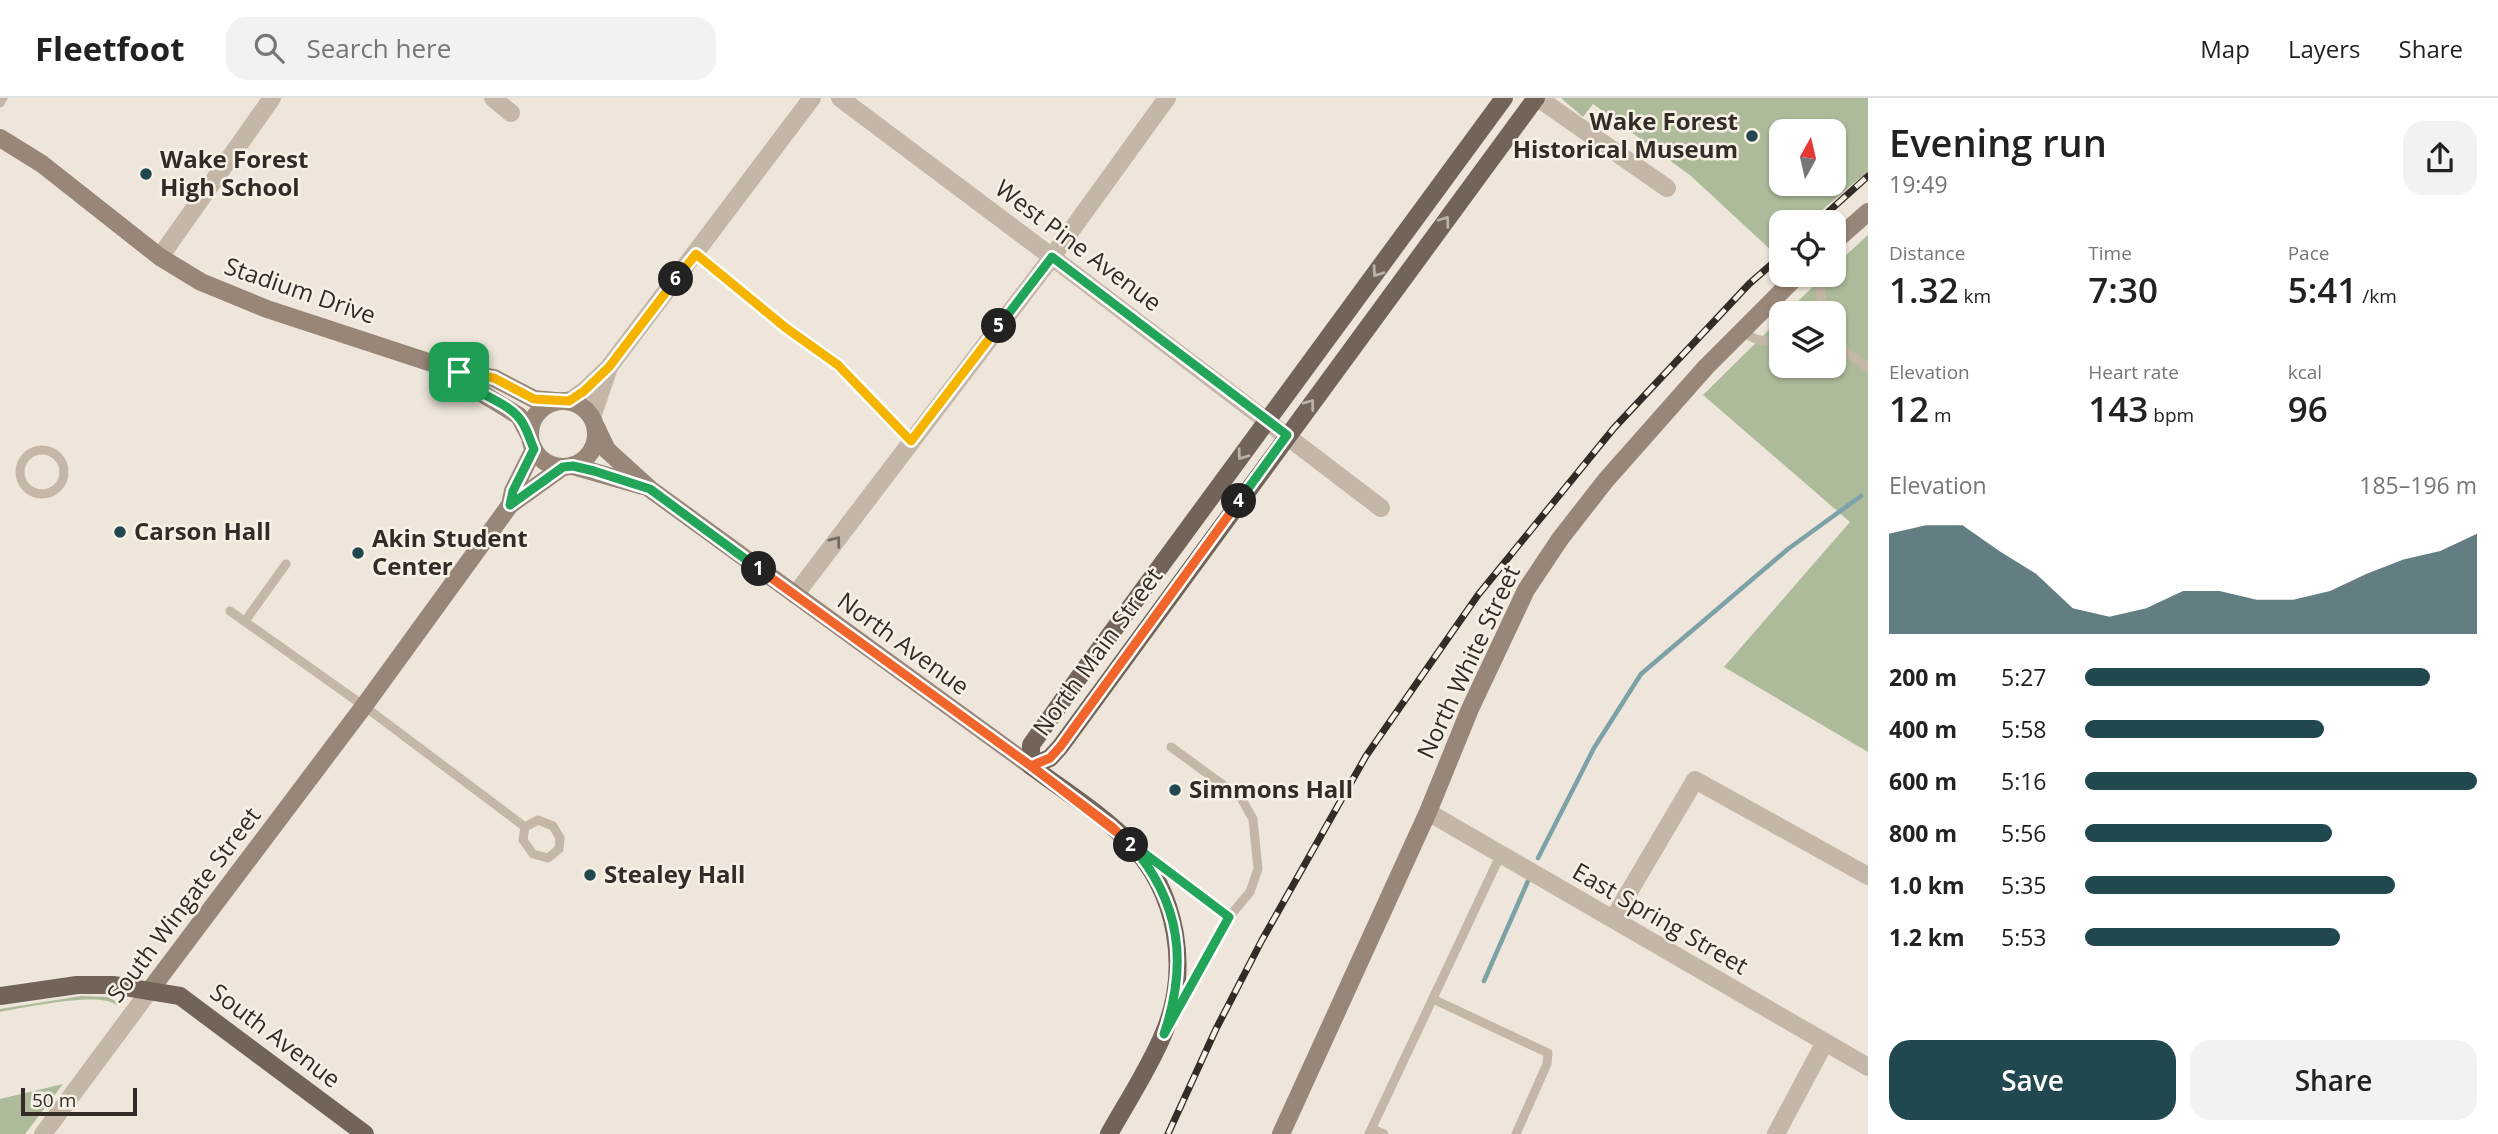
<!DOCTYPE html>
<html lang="en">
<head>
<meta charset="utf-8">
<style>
  :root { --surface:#fff; --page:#f2f2f2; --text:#222; --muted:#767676; --line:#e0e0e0; --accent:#21484f }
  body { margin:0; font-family:"Open Sans",sans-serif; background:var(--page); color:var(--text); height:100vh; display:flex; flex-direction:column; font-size:26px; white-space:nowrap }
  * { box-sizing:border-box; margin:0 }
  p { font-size:23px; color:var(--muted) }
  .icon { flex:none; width:38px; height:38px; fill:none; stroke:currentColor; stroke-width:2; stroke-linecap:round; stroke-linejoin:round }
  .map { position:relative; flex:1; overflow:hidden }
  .sheet { display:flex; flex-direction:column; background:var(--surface); width:630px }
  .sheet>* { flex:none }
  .needle { width:46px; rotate:8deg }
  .controls { position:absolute; left:1769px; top:21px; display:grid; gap:14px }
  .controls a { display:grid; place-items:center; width:77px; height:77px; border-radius:14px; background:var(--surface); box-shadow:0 2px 5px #0004; font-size:35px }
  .scale { position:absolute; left:21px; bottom:18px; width:116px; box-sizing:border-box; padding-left:7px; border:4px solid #322b27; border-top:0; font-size:19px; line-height:24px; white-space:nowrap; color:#322b27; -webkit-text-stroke:5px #f6f0e5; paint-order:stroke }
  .pin { position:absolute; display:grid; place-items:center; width:60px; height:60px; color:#fff; margin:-30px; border-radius:14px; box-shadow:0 4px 10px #0006 }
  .km { position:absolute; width:35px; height:35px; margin:-18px; border-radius:50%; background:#222; color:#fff; font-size:19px; line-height:35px; text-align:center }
  .round { display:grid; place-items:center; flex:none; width:74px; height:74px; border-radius:21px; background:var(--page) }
  .overview { display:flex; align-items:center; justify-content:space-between; height:119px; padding:0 21px }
  h1 { font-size:38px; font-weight:600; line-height:52px }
  .metrics { display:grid; grid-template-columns:repeat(3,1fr); gap:10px; height:119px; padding:7px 21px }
  .metrics div { display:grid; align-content:center }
  .metrics b { font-size:35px; font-weight:600 }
  .metrics small { font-size:19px; font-weight:400 }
  .metrics p { font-size:19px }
  .chart { height:196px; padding:14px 21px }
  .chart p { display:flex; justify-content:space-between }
  .chart svg { width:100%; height:126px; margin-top:7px; fill:var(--accent); opacity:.7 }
  .primary-button { display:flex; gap:14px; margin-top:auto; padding:14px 21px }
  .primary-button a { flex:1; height:80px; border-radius:21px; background:var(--accent); color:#fff; font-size:28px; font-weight:600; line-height:80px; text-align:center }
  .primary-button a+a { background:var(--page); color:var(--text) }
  ul { padding:0 21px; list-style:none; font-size:23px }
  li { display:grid; grid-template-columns:112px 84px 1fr; align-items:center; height:52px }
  li i { height:18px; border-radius:9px; background:var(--accent) }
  header { display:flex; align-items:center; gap:42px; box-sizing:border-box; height:98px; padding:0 35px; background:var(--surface); border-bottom:2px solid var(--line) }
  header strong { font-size:33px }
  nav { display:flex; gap:38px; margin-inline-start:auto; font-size:24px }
  .search { width:490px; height:63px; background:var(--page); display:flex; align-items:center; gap:18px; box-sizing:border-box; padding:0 24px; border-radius:21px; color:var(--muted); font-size:26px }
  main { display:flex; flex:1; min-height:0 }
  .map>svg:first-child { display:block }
  .green { fill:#aebb9b; fill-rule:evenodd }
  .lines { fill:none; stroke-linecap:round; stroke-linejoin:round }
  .stream { stroke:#7ca2a8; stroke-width:4.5 }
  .lane { stroke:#c5b7a7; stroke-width:9 }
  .street { stroke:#c5b7a7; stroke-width:18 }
  .secondary { stroke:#988779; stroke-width:18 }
  .primary { stroke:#726459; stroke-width:18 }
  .rail-casing { stroke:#322b27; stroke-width:7 }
  .rail { stroke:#f6f0e5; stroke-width:4.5; stroke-dasharray:13; stroke-linecap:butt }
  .oneway { stroke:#bbb1a6 }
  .oneway2 { stroke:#746a61 }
  .split-1-casing { stroke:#fff; stroke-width:14 }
  .split-2-casing { stroke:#fff; stroke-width:14 }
  .split-3-casing { stroke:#fff; stroke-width:14 }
  .split-4-casing { stroke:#fff; stroke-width:14 }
  .split-5-casing { stroke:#fff; stroke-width:14 }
  .split-6-casing { stroke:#fff; stroke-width:14 }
  .split-7-casing { stroke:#fff; stroke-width:14 }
  .split-1 { stroke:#22a559; stroke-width:9 }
  .split-2 { stroke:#f0652b; stroke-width:9 }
  .split-3 { stroke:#22a559; stroke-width:9 }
  .split-4 { stroke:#f0652b; stroke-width:9 }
  .split-5 { stroke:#22a559; stroke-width:9 }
  .split-6 { stroke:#f5b400; stroke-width:9 }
  .split-7 { stroke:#f5b400; stroke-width:9 }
  .poi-dot { fill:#21484f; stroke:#f6f0e5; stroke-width:2.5 }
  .labels { text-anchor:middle; stroke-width:5; stroke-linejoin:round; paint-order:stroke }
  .poi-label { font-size:24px; font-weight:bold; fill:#322b27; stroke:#f6f0e5; text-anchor:start }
  .street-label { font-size:24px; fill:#322b27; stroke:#f6f0e5 }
</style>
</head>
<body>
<header>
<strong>Fleetfoot</strong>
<div class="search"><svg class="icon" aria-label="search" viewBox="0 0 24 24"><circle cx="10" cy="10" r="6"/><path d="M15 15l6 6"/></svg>Search here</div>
<nav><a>Map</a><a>Layers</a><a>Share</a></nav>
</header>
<main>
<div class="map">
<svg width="1868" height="1036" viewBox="0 0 1868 1036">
  <rect width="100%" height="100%" fill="#eee6da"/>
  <g class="green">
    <path d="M 1561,0 L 1868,0 L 1868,73 L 1808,124 L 1782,124 L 1781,147 L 1773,154 L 1691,78 L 1593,6 L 1583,19 ZM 1834,33 L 1834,86 L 1782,86 L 1782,33 Z"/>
    <polygon points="1868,137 1868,654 1724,569 1850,424 1703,297 1781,220 1782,268 1834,268 1834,215 1786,215 1825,177 1834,177 1834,168"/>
    <path d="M 81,898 L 108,899 L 119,905 L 116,907 C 101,893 22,910 0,914 L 0,911 Z"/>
    <polygon points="63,986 25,1036 0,1036 0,1001"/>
  </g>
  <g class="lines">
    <g class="stream">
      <polyline points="1538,760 1594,650 1641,576 1788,451 1861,398"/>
      <polyline points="1484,883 1528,783"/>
    </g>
    <g class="lane">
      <polyline points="0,5 3,0"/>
      <polyline points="696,156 786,230 838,267 911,343"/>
      <polyline points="1815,177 1820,186 1823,215"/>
      <path d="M 1741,232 C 1754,243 1764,244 1782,243"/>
      <polyline points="1834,244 1868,270"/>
      <circle cx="42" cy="374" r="22"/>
      <polyline points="230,513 364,608 525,729 523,742 533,756 548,760 559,751 560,740 553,728 538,722 525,729"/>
      <polyline points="245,523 286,466"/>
      <polyline points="1171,649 1241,700 1253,721 1258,771 1250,794 1229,819"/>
      <polyline points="1147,757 1229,819 1178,910"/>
      <polyline points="1433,901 1548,955 1547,966 1516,1036"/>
      <polyline points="1372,1031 1384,1036"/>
      <polyline points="1369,1036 1501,756"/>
    </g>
    <g class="street">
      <polyline points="493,0 511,15"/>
      <polyline points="840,0 1052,159 1381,410"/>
      <polyline points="1538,0 1667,90"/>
      <polyline points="160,159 272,0"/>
      <polyline points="569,303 584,293 609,269 812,0"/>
      <polyline points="592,319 609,269"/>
      <polyline points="795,497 1052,159 1167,0"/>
      <polyline points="1428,714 1868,969"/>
      <polyline points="1613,821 1695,682 1868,778"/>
      <polyline points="43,1036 150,892"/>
      <polyline points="1776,1036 1825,944"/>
    </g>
    <g class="secondary">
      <polyline points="0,40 42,66 160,159 201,184 267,211 459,274 494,280 534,301 556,303"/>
      <polyline points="1834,144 1868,114"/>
      <polyline points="459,274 465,285 519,318 529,337"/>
      <circle cx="563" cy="336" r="33"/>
      <polyline points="596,329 607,352 650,391 1031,668"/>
      <polyline points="573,368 643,388"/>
      <polyline points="510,407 563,369"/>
      <polyline points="150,892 364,608 510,407 513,393 534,351"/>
      <polyline points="1281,1036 1428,714 1470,611 1526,492 1560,441 1606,382 1706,269 1798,177"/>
    </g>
    <g class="primary">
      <polyline points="1031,668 1050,660 1060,649 1536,0"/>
      <polyline points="1031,668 1031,647 1082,575 1504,0"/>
      <path d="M 1031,668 C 1063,692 1100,715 1128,743 C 1178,794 1191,872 1163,937 C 1148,972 1127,1004 1109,1036"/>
      <polyline points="0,898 77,887 113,887 180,898 365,1036"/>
    </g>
    <g class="rail-casing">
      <g id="rail">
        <polyline points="1817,124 1868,78"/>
        <polyline points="1168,1036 1216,931 1262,842 1366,658 1478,497 1614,330 1749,186 1782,157"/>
      </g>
    </g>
    <use href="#rail" class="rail"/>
  </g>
  <defs><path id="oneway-chevron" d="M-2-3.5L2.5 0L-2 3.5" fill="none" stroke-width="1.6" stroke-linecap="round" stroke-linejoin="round" transform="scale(1.75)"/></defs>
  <g class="oneway">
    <use href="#oneway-chevron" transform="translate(1445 123) rotate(-54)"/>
    <use href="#oneway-chevron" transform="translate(1377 174) rotate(126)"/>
    <use href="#oneway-chevron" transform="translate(1310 306) rotate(-53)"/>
    <use href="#oneway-chevron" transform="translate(1242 357) rotate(126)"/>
  </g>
  <use class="oneway2" href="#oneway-chevron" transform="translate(836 443) rotate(-53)"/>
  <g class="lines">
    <g class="split-1-casing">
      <path id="split-1" d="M 459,274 C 473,298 505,301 520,321 C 527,330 529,340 534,351 L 513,393 L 510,407 L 563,369 L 573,368 L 594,373 L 650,391 L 759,471"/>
    </g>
    <g class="split-2-casing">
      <polyline id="split-2" points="759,471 1031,668 1111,728 1131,747"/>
    </g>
    <g class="split-3-casing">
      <path id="split-3" d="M 1128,743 L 1229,819 L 1164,936 C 1188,866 1181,804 1131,747"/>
    </g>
    <g class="split-4-casing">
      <polyline id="split-4" points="1128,743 1031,668 1050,660 1060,649 1239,403"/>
    </g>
    <g class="split-5-casing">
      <polyline id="split-5" points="999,228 1052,159 1287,337 1239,403"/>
    </g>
    <g class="split-6-casing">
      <polyline id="split-6" points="676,181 696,156 786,230 838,267 911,343 999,228"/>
    </g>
    <g class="split-7-casing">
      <polyline id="split-7" points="459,274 494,280 534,301 569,303 584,293 609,269 676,181"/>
    </g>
    <use href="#split-1" class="split-1"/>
    <use href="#split-2" class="split-2"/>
    <use href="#split-3" class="split-3"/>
    <use href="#split-4" class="split-4"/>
    <use href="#split-5" class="split-5"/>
    <use href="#split-6" class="split-6"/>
    <use href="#split-7" class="split-7"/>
  </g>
  <g class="poi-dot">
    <circle cx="1752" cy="38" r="7"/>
    <circle cx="146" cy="76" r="7"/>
    <circle cx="120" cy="434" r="7"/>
    <circle cx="358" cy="455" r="7"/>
    <circle cx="1175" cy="692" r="7"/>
    <circle cx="590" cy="777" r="7"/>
  </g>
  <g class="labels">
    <g class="poi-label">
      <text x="1738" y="32" text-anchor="end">Wake Forest<tspan x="1738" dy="28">Historical Museum</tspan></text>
      <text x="160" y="70">Wake Forest<tspan x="160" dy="28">High School</tspan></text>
      <text x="134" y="442">Carson Hall</text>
      <text x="372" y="449">Akin Student<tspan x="372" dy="28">Center</tspan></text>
      <text x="1189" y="700">Simmons Hall</text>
      <text x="604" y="785">Stealey Hall</text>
    </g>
    <g class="street-label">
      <text transform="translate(1078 148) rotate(37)" y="8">West Pine Avenue</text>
      <text transform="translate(300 193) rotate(19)" y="8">Stadium Drive</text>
      <text transform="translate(903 546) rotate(36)" y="8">North Avenue</text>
      <text transform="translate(1098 554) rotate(-54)" y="8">North Main Street</text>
      <text transform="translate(1469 564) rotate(-65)" y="8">North White Street</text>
      <text transform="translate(184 807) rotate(-53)" y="8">South Wingate Street</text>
      <text transform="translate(1660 821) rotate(30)" y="8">East Spring Street</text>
      <text transform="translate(275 938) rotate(37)" y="8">South Avenue</text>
    </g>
  </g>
</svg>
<div class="controls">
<a><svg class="needle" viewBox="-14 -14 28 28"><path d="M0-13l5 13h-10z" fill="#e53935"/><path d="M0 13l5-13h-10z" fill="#767676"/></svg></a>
<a><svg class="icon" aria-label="locate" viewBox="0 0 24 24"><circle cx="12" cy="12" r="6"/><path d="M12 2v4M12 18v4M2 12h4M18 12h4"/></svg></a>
<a><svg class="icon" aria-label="layers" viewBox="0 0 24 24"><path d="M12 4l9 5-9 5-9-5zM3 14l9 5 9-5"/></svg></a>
</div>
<div class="scale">50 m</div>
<div class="pin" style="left:459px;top:274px;background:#1e9e55"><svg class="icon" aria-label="arrive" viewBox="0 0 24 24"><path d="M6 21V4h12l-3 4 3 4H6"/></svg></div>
<b class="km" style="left:759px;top:471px">1</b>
<b class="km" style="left:1131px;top:747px">2</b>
<b class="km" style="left:1239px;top:403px">4</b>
<b class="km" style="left:999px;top:228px">5</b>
<b class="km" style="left:676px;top:181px">6</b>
</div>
<section class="sheet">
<div class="overview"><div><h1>Evening run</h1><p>19:49</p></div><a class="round"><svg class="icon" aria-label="share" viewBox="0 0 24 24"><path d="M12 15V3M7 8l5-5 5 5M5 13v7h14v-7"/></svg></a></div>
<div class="metrics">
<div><p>Distance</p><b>1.32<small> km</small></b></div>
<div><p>Time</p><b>7:30</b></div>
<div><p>Pace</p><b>5:41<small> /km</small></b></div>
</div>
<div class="metrics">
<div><p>Elevation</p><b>12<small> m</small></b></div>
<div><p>Heart rate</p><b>143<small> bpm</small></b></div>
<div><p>kcal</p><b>96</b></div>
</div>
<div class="chart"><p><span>Elevation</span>185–196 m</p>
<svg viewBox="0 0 160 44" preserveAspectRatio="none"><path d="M0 44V9L10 6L20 6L30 15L40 23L50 35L60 38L70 35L80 29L90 29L100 32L110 32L120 29L130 23L140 18L150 15L160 9V44z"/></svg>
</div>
<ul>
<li><b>200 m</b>5:27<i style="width:88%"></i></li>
<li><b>400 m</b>5:58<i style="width:61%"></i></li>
<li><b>600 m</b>5:16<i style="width:100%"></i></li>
<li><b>800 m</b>5:56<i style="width:63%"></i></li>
<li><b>1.0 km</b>5:35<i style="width:79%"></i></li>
<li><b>1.2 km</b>5:53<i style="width:65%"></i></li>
</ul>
<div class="primary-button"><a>Save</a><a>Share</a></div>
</section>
</main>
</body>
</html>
